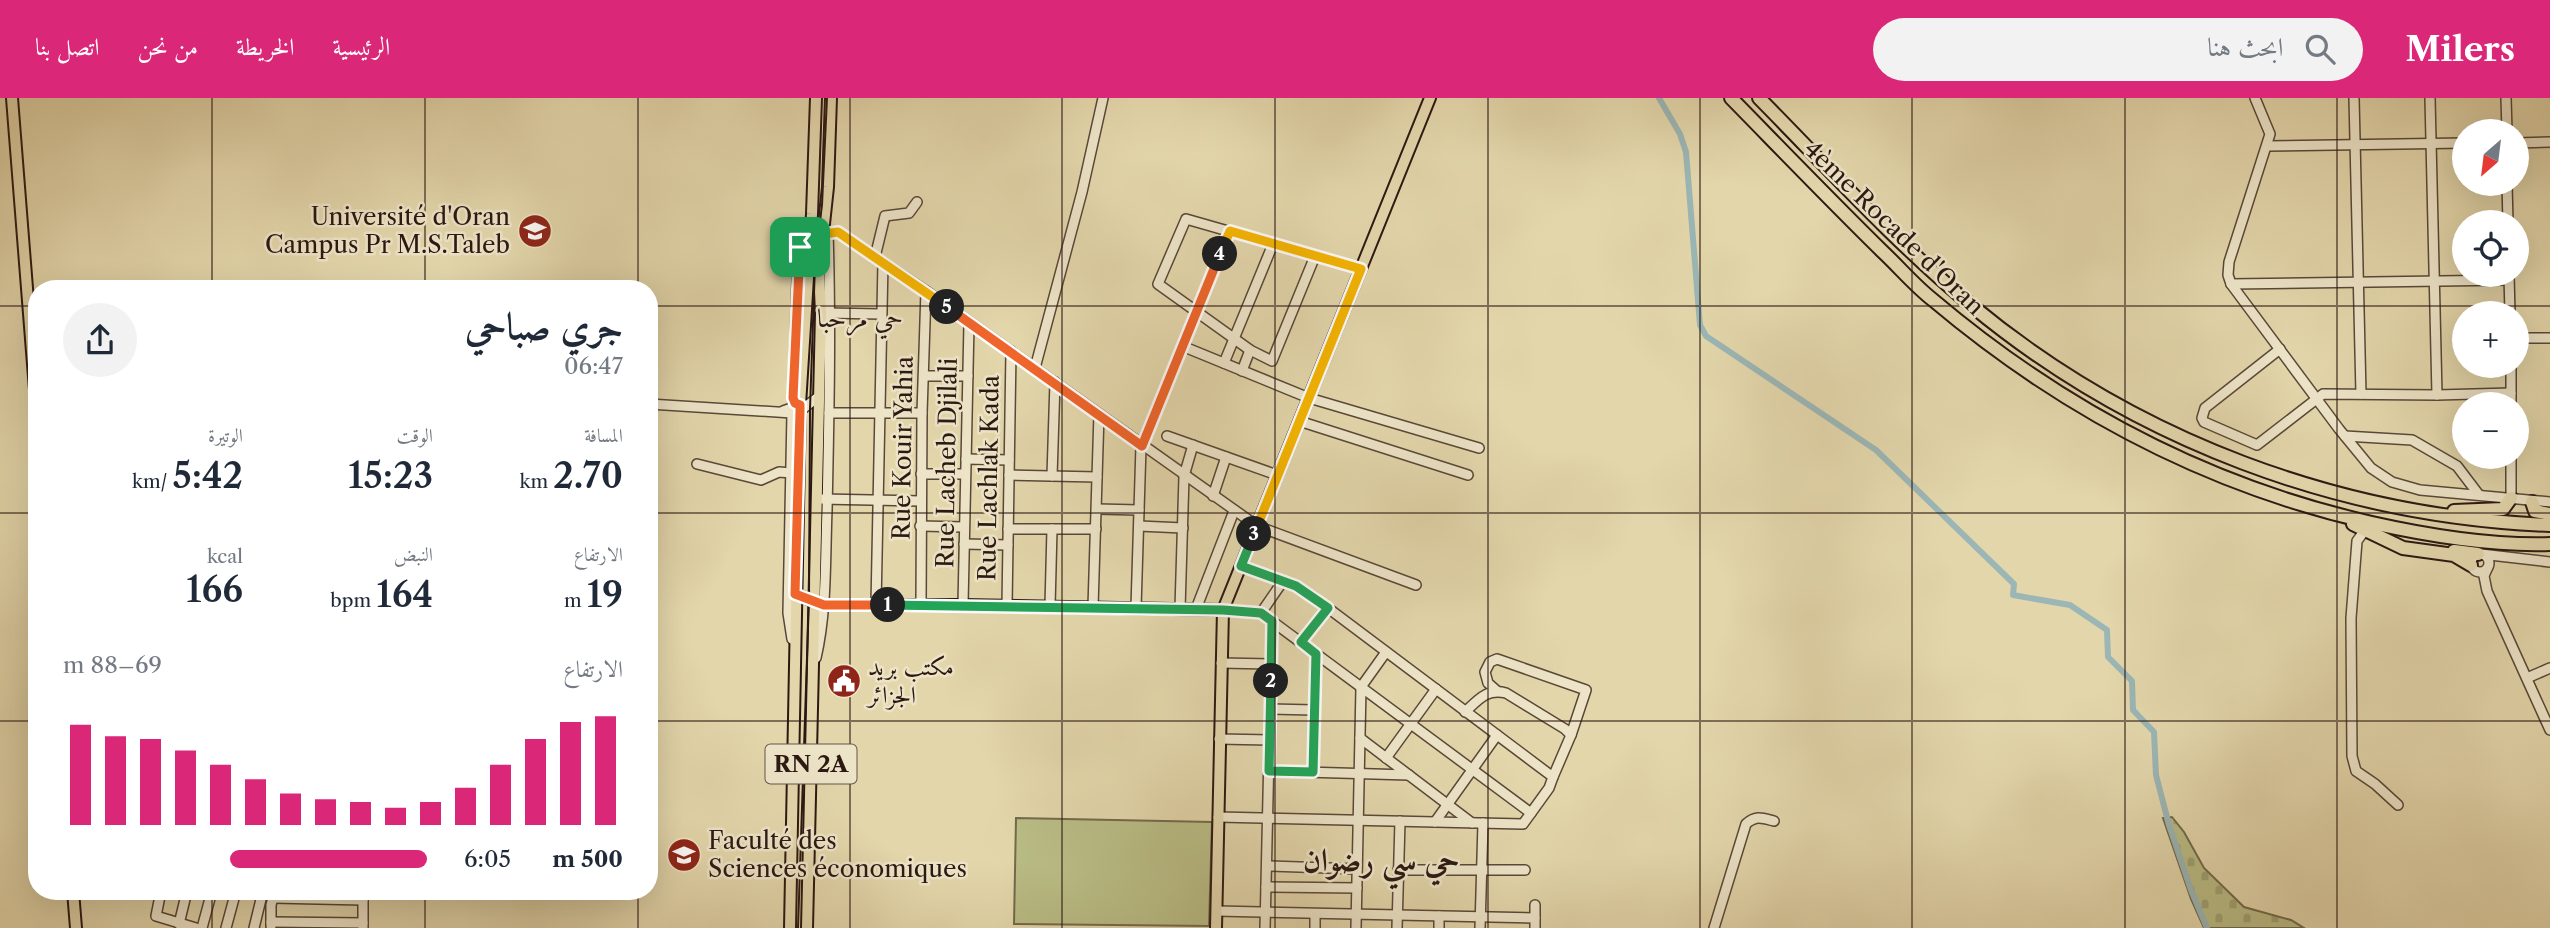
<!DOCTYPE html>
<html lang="ar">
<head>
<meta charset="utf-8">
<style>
  :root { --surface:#fff; --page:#f2f2f3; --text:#1f2937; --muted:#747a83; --accent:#db2777 }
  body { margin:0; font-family:"Libre Caslon Text",Amiri,serif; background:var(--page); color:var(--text); direction:rtl; height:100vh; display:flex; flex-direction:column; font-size:26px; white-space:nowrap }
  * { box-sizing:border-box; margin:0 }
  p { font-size:23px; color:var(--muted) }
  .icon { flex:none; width:38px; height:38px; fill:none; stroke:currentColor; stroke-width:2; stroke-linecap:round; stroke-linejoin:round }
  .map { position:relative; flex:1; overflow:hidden; direction:ltr }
  .sheet { position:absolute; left:28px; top:182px; width:630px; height:620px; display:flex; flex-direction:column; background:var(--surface); border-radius:28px; box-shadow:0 7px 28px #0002; direction:rtl }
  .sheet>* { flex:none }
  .needle { width:46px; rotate:208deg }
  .tools { position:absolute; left:2452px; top:21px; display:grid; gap:14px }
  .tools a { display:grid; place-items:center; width:77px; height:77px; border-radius:50%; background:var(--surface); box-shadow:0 7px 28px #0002; font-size:35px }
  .pin { position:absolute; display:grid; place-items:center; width:60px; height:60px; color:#fff; margin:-30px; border-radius:14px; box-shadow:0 4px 10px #0006 }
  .km { position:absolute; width:35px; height:35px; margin:-18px; border-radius:50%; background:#222; color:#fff; font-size:19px; line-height:35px; text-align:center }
  .round { display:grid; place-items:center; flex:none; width:74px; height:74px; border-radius:37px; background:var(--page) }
  .summary { display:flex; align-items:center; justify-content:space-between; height:119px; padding:0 35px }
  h1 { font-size:38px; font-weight:600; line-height:52px }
  .figures { display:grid; grid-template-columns:repeat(3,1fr); gap:10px; height:119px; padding:7px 35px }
  .figures div { display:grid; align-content:center }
  .figures b { font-size:35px; font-weight:600 }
  .figures small { font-size:19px; font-weight:400 }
  .figures p { font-size:19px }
  .chart { height:196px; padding:14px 35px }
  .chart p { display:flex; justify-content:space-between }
  .chart svg { width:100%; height:126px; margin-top:7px; stroke:var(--accent); stroke-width:6 }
  ul { padding:0 35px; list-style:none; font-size:23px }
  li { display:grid; grid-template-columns:112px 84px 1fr; align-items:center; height:52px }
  li i { height:18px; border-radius:9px; background:var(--accent) }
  header { display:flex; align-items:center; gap:42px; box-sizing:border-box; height:98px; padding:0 35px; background:var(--accent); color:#fff }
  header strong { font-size:33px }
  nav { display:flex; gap:38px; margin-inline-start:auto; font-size:24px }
  .search { width:490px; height:63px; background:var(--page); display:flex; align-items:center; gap:18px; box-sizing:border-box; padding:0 24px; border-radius:38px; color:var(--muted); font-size:26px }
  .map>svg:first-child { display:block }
  .grass { fill:#b9bc85; stroke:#726a4c; stroke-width:2 }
  .cemetery { fill:url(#cemetery-stones); stroke:#726a4c; stroke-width:2 }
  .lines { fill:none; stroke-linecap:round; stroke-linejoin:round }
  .canal { stroke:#9bb6b5; stroke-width:6 }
  .minor-casing { stroke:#594838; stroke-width:12 }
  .major-casing { stroke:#2b1812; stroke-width:14 }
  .highway-casing { stroke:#2b1812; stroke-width:16 }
  .minor { stroke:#ede4c8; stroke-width:9 }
  .major { stroke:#e3d6ab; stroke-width:10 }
  .highway { stroke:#e3d6ab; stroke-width:12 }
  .tram { stroke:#2b1812; stroke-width:2 }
  .split-1-casing { stroke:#fff; stroke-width:14 }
  .split-2-casing { stroke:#fff; stroke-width:14 }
  .split-3-casing { stroke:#fff; stroke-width:14 }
  .split-4-casing { stroke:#fff; stroke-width:14 }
  .split-5-casing { stroke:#fff; stroke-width:14 }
  .split-6-casing { stroke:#fff; stroke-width:14 }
  .split-1 { stroke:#f0652b; stroke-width:9 }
  .split-2 { stroke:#22a559; stroke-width:9 }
  .split-3 { stroke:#22a559; stroke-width:9 }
  .split-4 { stroke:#f5b400; stroke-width:9 }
  .split-5 { stroke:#f0652b; stroke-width:9 }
  .split-6 { stroke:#f5b400; stroke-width:9 }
  .grid { fill:none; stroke:#2b1812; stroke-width:2; stroke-opacity:0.55 }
  .labels { text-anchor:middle; stroke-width:5; stroke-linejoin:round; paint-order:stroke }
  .shield { fill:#ede4c8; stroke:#655549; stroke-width:2 }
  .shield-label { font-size:23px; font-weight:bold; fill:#2b1812 }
  .poi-label { font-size:24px; fill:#2b1812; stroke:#ede4c8; text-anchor:start }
  .street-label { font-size:24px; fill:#2b1812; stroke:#ede4c8 }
  .neighbourhood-label { font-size:26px; fill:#2b1812; stroke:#ede4c8 }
  .district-label { font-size:32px; font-weight:bold; fill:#2b1812; stroke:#ede4c8 }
</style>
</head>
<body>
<header>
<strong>Milers</strong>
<div class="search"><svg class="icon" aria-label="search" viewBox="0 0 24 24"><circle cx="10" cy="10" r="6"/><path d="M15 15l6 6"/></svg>ابحث هنا</div>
<nav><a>الرئيسية</a><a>الخريطة</a><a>من نحن</a><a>اتصل بنا</a></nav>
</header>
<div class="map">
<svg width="2550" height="830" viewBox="0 0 2550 830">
  <defs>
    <pattern id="cemetery-stones" width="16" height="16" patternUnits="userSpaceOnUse" patternTransform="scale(1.75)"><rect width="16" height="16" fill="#b9bc85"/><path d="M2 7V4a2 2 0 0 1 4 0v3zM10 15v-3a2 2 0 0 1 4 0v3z" fill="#9fa172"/></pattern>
  </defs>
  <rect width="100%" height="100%" fill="#e3d6ab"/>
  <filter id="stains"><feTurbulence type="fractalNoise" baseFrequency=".00286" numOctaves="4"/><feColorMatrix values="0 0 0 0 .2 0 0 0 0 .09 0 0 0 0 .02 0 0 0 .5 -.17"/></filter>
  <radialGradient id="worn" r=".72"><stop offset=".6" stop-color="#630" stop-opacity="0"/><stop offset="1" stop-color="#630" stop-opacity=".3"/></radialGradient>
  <polygon class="grass" points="1016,720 1212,724 1209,828 1014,826"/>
  <polygon class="cemetery" points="2172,719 2184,734 2204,770 2244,809 2291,822 2304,830 2204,830 2191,801 2163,720"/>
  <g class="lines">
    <polyline class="canal" points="1659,0 1680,36 1686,54 1700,227 1706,238 1876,352 2014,486 2013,497 2070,507 2107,532 2108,559 2132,583 2133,612 2154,634 2156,677 2169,727 2191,792 2207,830"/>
    <g class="minor-casing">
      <g id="minor">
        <polyline points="2255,0 2270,36 2229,164 2228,177 2231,186 2339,331 2371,370 2392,384 2420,392 2550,404"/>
        <polyline points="2354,0 2361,296"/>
        <polyline points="2430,0 2437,297 2511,295"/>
        <polyline points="2506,0 2507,33"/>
        <polyline points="2516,45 2550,44"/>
        <polyline points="2267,48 2464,45"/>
        <polyline points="2507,86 2508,124"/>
        <path d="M 1315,158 L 1272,263 L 1250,252 L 1158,186 L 1186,121 C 1244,137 1302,154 1361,171"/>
        <polyline points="875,159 885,118 909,115 917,104"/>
        <polyline points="2509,178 2510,215"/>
        <polyline points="2231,186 2509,182"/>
        <polyline points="826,215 881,216"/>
        <polyline points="2516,240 2550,240"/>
        <polyline points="1182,248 1309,300 1479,350"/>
        <polyline points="2280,251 2205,310 2202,320 2204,324 2257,347 2323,296 2437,297"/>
        <polyline points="1224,265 1273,146"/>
        <polyline points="2511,268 2511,306"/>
        <polyline points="1035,270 1082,94 1103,0"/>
        <polyline points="1242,273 1250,252"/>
        <polyline points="924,278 968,278"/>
        <polyline points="649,306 792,315 800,313 818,299"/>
        <polyline points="783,313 800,307 795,305 793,301 798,154 810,138 838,134 926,193 1257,428 1416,487"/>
        <polyline points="792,315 788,515 792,541"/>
        <polyline points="829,315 922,315"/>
        <polyline points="1299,323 1468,377"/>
        <polyline points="1167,338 1277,377"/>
        <polyline points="2345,338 2412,342 2457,368 2479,397"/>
        <polyline points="966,361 1009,362"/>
        <polyline points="697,366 761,382 779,374 792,375"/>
        <polyline points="921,376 965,376"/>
        <polyline points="1009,377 1097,379"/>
        <polyline points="1052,378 1055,284"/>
        <polyline points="1213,398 1226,359"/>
        <polyline points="2511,400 2511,359"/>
        <polyline points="821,401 921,403"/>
        <polyline points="1097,411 1139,412"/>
        <polyline points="920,428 964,429"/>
        <polyline points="1139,428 1183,430"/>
        <polyline points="1008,431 1096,431"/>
        <polyline points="2365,432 2357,443 2351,520 2352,658 2356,673 2375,686 2398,707"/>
        <polyline points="964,446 1008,447"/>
        <circle cx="2480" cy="465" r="9"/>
        <polyline points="2481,456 2550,464"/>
        <polyline points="2487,471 2484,478 2487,493 2550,632"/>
        <polyline points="876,507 883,164"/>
        <polyline points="921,507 922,315 926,193"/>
        <polyline points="963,507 969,225"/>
        <polyline points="1007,508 1011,253"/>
        <polyline points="1050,508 1052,431"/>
        <polyline points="1093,509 1099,316"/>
        <polyline points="1136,510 1141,348 1230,133"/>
        <polyline points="1180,511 1184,378 1193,347"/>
        <polyline points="1196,511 1234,413"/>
        <polyline points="1223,512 1261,515 1531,715"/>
        <polyline points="1261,515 1283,483"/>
        <polyline points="1301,544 1328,510"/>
        <path d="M 816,560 C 827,512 825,461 827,412 C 829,319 831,227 828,135"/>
        <polyline points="1221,565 1271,566"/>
        <polyline points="2527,580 2550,570"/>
        <polyline points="1497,593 1488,585 1485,574 1490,564 1497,561 1586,592 1571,637"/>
        <polyline points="1270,611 1314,612"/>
        <path d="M 1465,614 C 1478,602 1487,590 1506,595 L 1565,631 L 1571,637 L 1553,679"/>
        <polyline points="1360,640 1472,725"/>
        <polyline points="1219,641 1270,642"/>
        <polyline points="1386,660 1436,591"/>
        <polyline points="1269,673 1409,677"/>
        <polyline points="1313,674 1316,556"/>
        <polyline points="1218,719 1523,726 1549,690 1553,679 1312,498 1296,488 1241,468"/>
        <polyline points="1435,724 1497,637"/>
        <polyline points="1267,768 1357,771"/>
        <polyline points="1398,772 1525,772"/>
        <polyline points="1266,789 1357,790"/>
        <polyline points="161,793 156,818 196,830"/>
        <polyline points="273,800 363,802"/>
        <polyline points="1535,807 1535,830"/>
        <polyline points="1217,813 1535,820"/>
        <polyline points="271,824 363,825"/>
        <polyline points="179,826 187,793"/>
        <polyline points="271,828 271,807 275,793"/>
        <polyline points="363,829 363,793"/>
        <polyline points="202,830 212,793"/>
        <polyline points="226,830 236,793"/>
        <polyline points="254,830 263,793"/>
        <polyline points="1265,830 1272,523"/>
        <polyline points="1315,830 1315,817"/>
        <polyline points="1356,830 1361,589 1386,554"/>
        <polyline points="1397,830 1400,723"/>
        <polyline points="1439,830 1439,818"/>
        <polyline points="1480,830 1483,725"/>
        <path d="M 1714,830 L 1746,726 C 1756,717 1762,720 1774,723"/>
      </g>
    </g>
    <g class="major-casing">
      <g id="major">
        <polyline points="12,0 37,317"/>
        <polyline points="795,496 824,507 963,507 1223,512"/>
        <polyline points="73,793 76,830"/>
        <polyline points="790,830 800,307 812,116 816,0"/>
        <polyline points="807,830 821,215 819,172 828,89 831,0"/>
        <polyline points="1216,830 1223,512 1430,0"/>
      </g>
    </g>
    <g class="highway-casing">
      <g id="highway">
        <path d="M 1731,0 C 1781,51 1832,104 1883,154 C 1900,170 1915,188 1933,202 C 2061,310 2208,388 2372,425 C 2430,438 2491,448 2550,446"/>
        <path d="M 1759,0 C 1828,70 1895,144 1971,207 C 2134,342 2339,419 2550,427"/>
        <polyline points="2532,404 2535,413 2550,416"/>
        <polyline points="2454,413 2503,411 2511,400"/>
        <polyline points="2353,426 2403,450 2454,457 2471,467"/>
        <polyline points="2454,453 2478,456"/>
      </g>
    </g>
    <use href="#minor" class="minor"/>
    <use href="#major" class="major"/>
    <use href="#highway" class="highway"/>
    <polyline class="tram" points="798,830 809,500 810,311 815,166 822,107 827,0"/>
  </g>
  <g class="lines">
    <g class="split-1-casing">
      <polyline id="split-1" points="800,149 793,300 795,305 800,307 800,313 795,496 824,507 888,507"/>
    </g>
    <g class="split-2-casing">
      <polyline id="split-2" points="888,507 1223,512 1261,515 1272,523 1271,583"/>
    </g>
    <g class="split-3-casing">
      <polyline id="split-3" points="1254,436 1241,468 1296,488 1328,510 1301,544 1316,556 1313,674 1269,673 1271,583"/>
    </g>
    <g class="split-4-casing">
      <polyline id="split-4" points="1220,156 1230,133 1361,171 1254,436"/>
    </g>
    <g class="split-5-casing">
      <polyline id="split-5" points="947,209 1142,348 1220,156"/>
    </g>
    <g class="split-6-casing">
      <polyline id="split-6" points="800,149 810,138 838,134 947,209"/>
    </g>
    <use href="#split-1" class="split-1"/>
    <use href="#split-2" class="split-2"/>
    <use href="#split-3" class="split-3"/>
    <use href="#split-4" class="split-4"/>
    <use href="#split-5" class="split-5"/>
    <use href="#split-6" class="split-6"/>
  </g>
  <path class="grid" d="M 212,0 L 212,191M 425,0 L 425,191M 638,0 L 638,191M 850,0 L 850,830M 1062,0 L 1062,830M 1275,0 L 1275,830M 1488,0 L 1488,830M 1700,0 L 1700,830M 1912,0 L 1912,830M 2125,0 L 2125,830M 2337,0 L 2337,830M 0,208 L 37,208M 649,208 L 2550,208M 0,415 L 37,415M 649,415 L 2550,415M 0,623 L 37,623M 649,623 L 2550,623M 212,793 L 212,830M 425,793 L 425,830M 638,793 L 638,830"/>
  <defs>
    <g id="university-disc" transform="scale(1.75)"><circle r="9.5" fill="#8f2418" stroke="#ede4c8"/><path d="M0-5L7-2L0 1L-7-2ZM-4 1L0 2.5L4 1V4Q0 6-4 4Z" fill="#fff"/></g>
    <g id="civic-disc" transform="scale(1.75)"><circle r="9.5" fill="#8f2418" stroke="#ede4c8"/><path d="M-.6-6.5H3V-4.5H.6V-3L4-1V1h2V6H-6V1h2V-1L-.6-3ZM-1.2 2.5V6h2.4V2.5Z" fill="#fff"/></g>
  </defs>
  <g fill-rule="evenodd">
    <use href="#university-disc" x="535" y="133"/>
    <use href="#civic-disc" x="844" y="583"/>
    <use href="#university-disc" x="684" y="757"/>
  </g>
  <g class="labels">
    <rect class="shield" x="765.5" y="646.5" width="91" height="39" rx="5"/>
    <g class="shield-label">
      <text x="811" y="674">RN 2A</text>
    </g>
    <g class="poi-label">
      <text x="510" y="127" text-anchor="end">Université d'Oran<tspan x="510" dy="28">Campus Pr M.S.Taleb</tspan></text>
      <text x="868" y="577">مكتب بريد<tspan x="868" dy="28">الجزائر</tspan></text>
      <text x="708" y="751">Faculté des<tspan x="708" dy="28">Sciences économiques</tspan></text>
    </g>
    <g class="street-label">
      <text transform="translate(1894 130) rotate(44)" y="8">4ème Rocade d'Oran</text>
      <text transform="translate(903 350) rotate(-89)" y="8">Rue Kouir Yahia</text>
      <text transform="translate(947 365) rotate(-89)" y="8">Rue Lacheb Djilali</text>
      <text transform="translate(989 380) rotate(-89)" y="8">Rue Lachlak Kada</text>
    </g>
    <g class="neighbourhood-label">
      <text x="860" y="229">حي مرحبا</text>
    </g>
    <g class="district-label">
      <text x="1381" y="773">حي سي رضوان</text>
    </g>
  </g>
  <rect width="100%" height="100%" filter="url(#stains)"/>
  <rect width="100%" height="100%" fill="url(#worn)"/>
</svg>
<div class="tools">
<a><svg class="needle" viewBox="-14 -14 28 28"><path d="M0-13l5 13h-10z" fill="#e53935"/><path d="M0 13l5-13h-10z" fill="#747a83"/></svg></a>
<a><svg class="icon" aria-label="locate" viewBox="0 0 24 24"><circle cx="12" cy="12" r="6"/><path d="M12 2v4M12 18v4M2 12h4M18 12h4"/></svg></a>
<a>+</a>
<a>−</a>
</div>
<div class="pin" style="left:800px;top:149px;background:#1e9e55"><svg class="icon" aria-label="arrive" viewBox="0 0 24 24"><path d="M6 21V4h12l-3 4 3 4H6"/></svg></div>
<b class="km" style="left:888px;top:507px">1</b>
<b class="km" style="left:1271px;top:583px">2</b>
<b class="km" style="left:1254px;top:436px">3</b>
<b class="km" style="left:1220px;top:156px">4</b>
<b class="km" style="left:947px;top:209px">5</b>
<section class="sheet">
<div class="summary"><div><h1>جري صباحي</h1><p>06:47</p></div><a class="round"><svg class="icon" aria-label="share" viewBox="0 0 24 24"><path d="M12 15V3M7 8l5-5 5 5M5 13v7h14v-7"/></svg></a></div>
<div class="figures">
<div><p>المسافة</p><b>2.70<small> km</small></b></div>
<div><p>الوقت</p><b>15:23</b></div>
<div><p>الوتيرة</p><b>5:42<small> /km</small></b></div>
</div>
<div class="figures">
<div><p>الارتفاع</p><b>19<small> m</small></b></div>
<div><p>النبض</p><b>164<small> bpm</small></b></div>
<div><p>kcal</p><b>166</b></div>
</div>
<div class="chart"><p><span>الارتفاع</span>69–88 m</p>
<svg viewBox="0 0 160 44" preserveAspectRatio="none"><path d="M5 44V9M15 44V13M25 44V14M35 44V18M45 44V23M55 44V28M65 44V33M75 44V35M85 44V36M95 44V38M105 44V36M115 44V31M125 44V23M135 44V14M145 44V8M155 44V6"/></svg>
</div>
<ul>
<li><b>500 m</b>6:05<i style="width:54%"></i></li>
</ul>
</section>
</div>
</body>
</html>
